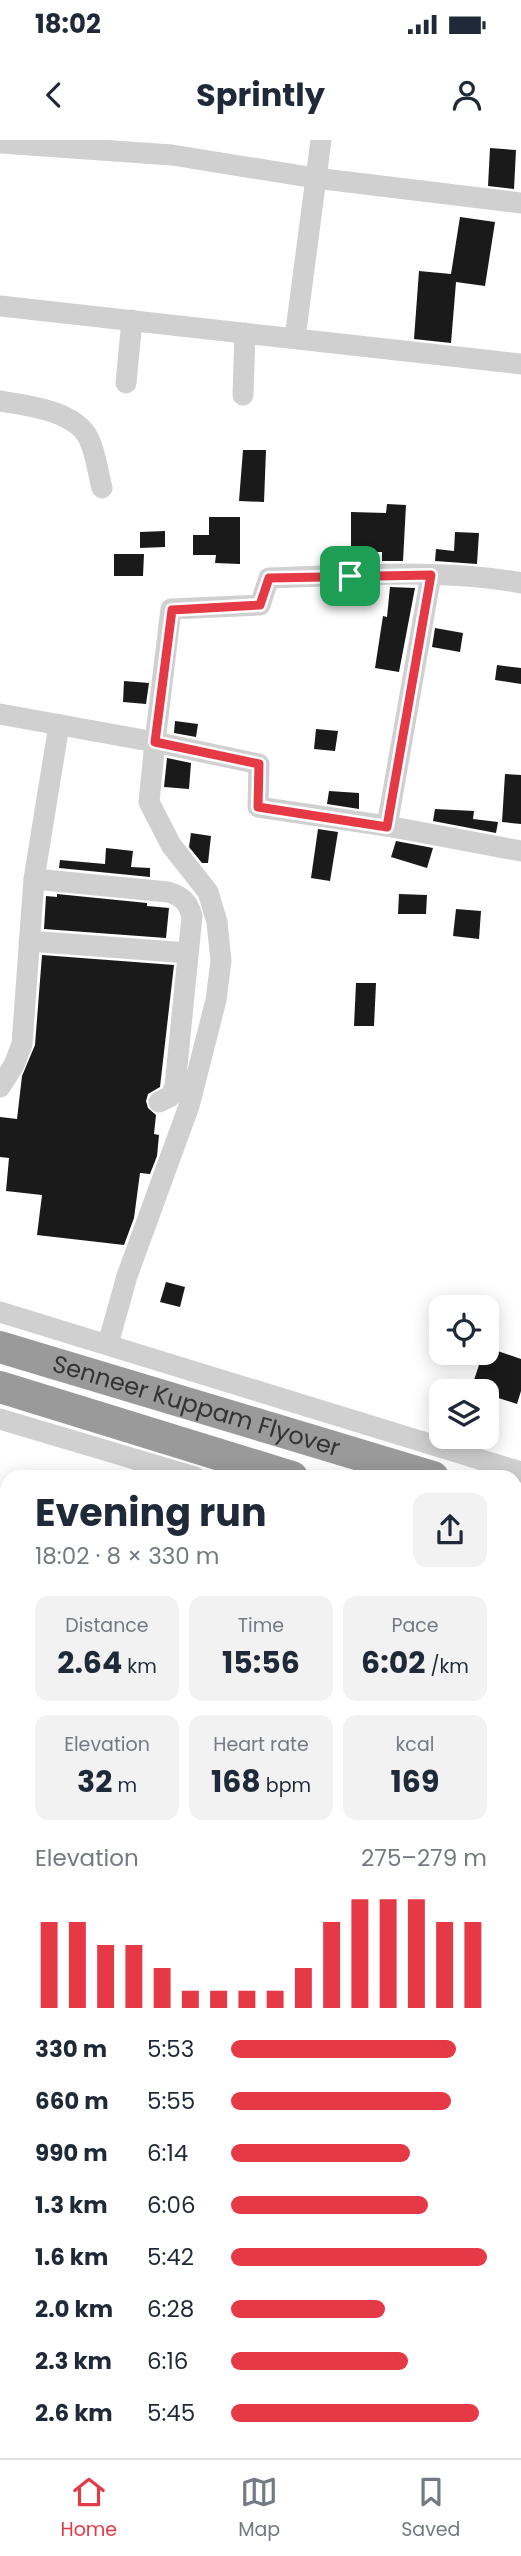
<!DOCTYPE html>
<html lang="en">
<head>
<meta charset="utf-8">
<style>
  :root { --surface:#fff; --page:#f2f2f3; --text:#1f2937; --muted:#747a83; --line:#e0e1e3; --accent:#e63946 }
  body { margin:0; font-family:Poppins,sans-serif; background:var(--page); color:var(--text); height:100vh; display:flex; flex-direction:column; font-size:26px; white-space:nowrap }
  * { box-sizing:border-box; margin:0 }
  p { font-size:23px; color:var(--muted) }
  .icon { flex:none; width:38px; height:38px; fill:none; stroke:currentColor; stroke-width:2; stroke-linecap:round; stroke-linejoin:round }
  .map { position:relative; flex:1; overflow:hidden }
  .drawer { position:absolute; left:0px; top:1330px; width:522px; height:989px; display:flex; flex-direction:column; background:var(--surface); border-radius:21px 21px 0 0; box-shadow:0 4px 18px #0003 }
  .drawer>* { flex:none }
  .controls { position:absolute; left:429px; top:1155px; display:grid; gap:14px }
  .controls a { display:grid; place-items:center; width:70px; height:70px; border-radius:14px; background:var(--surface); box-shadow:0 4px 18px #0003; font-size:35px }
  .pin { position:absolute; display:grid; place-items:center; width:60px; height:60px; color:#fff; margin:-30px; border-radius:14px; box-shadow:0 4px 10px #0006 }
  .round { display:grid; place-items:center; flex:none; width:74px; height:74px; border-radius:14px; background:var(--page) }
  .overview { display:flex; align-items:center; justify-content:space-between; height:119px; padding:0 35px }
  h1 { font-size:38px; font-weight:700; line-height:52px }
  .figures { display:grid; grid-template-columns:repeat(3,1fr); gap:10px; height:119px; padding:7px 35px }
  .figures div { display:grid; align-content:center; border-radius:14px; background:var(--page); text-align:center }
  .figures b { font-size:30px; font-weight:700 }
  .figures small { font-size:19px; font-weight:400 }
  .figures p { font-size:19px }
  .chart { height:196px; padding:14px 35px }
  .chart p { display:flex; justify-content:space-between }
  .chart svg { width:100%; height:126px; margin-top:7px; stroke:var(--accent); stroke-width:6 }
  ul { padding:0 35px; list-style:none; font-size:23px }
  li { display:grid; grid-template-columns:112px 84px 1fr; align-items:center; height:52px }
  li i { height:18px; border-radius:9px; background:var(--accent) }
  .status { display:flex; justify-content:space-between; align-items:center; height:49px; padding:0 35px; background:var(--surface); direction:ltr }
  .status svg { height:19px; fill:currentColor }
  header { display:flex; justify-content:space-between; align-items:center; height:91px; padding:0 35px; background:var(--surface); font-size:32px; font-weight:700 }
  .tabs { display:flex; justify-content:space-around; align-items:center; height:98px; border-top:2px solid var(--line); background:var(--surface); font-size:19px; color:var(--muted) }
  .tabs a { display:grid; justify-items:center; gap:4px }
  .tabs .active { color:var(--accent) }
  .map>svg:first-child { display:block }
  .building { fill:#1a1a1a }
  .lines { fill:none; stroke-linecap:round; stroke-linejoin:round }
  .minor { stroke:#d0d0d0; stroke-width:21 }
  .highway { stroke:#9a9a9a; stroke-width:32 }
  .route-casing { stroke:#fff; stroke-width:14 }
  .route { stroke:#e63946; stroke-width:9 }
  .labels { text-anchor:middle; stroke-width:7; stroke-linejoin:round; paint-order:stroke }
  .street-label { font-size:24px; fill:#333; stroke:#fff }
</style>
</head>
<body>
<div class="status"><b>18:02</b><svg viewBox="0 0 49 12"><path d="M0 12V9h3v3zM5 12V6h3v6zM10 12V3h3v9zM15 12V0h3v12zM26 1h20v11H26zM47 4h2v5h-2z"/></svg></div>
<header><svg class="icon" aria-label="back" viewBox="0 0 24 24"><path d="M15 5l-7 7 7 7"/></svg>Sprintly<svg class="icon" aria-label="person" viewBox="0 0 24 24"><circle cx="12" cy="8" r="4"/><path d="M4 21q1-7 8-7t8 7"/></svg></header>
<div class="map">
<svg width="521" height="2318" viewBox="0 0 521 2318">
  <rect width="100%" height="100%" fill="#fff"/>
  <g class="building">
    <polygon points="490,8 516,10 514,49 488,46"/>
    <polygon points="460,77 495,82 485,146 456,142 451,203 414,199 419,131 451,134"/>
    <polygon points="243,310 266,310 264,362 239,361"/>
    <polygon points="387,364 406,365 403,421 382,421 382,412 351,412 351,372 386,373"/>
    <polygon points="209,377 240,377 240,424 215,423 216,415 193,415 193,395 209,395"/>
    <polygon points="165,391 165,407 140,408 140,392"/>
    <polygon points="455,392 479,393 477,424 435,421 436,409 454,411"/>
    <polygon points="114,414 144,414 143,436 114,436"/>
    <polygon points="390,447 415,448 399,532 375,528 383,476 387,477"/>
    <polygon points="435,488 463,493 460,512 432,507"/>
    <polygon points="497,525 521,528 521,544 495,540"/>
    <polygon points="124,541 149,543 146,564 123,562"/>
    <polygon points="175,581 198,584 196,597 174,593"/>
    <polygon points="316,589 338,591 335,611 314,609"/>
    <polygon points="167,618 191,623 189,649 164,647"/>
    <polygon points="505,634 521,635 521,684 502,682"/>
    <polygon points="329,651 359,653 359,669 327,664"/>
    <polygon points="435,669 474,671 473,679 498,682 496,693 433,681"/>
    <polygon points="318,689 338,692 330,741 311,738"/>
    <polygon points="191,693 211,696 208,723 202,723 189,707"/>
    <polygon points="396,701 433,708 427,728 391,717"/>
    <polygon points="106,708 133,711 131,727 150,728 150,737 59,728 60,720 105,724"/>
    <polygon points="57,754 147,763 147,766 169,768 166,798 44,789 46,756 57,757"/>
    <polygon points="399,754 427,755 426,774 398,774"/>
    <polygon points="456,769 481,771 479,799 453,796"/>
    <polygon points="42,815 174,825 160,947 148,954 146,961 148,968 156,975 154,994 159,995 157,1016 150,1034 140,1033 134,1078 124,1105 37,1095 42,1055 6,1051 9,1018 0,1017 0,977 17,979 22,936 35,905"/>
    <polygon points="356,843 376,843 374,886 354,886"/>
    <polygon points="166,1142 185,1147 180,1167 160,1162"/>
    <polygon points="486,1207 521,1219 521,1251 517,1264 486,1254 486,1251 471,1249 483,1213 486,1213"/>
  </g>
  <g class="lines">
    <g class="minor">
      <polyline points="0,3 172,15 315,38 521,63"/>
      <polyline points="0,166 521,224"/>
      <polyline points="295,198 321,0"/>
      <polyline points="126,243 132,180"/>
      <polyline points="243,255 245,193"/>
      <path d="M 0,261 C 27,265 76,271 89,299 C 96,314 98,333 102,348"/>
      <path d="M 521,443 C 443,428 349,436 269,438 L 260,465 L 171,469 L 155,602 L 259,624 L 258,667 L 387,686 L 521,711"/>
      <polyline points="0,574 155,602 149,662 171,705 208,752 217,782 221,821 216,860 189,966 127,1136 108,1204"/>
      <polyline points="387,686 431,435"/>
      <path d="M 34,739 L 168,752 C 182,756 188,762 192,776 L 175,946 L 171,956 L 159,962"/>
      <polyline points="29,801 188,813"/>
      <polyline points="0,947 14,925 22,904 34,739 59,585"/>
      <polyline points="0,1172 521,1332"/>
      <polyline points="0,1279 195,1337"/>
      <polyline points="514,1436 521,1438"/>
      <polyline points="0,1485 7,1485"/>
      <polyline points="514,1511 521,1496"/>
      <polyline points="514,1918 521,1918"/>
      <polyline points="514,1980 521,1979"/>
      <polyline points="0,2045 7,2044"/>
      <polyline points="514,2118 521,2116"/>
      <polyline points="514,2187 521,2198"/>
      <polyline points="0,2190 7,2189"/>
      <polyline points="90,2312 90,2318"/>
      <polyline points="313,2312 314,2318"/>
    </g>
    <g class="highway">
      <path id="s1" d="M 0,1207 L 433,1337"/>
      <polyline points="0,1247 292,1337"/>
      <polyline points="514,1361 521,1363"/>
      <polyline points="514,1406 521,1408"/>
    </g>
  </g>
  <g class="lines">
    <g class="route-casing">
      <polygon id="route" points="431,435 387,687 258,667 259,624 155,602 172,470 260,465 269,438"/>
    </g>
    <use href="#route" class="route"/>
  </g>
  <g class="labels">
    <g class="street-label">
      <text dy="8" stroke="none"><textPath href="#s1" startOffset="205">Senneer Kuppam Flyover</textPath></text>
    </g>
  </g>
</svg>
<div class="controls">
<a><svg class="icon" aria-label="locate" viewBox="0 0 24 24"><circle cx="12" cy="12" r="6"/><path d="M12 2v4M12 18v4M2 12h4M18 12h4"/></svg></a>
<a><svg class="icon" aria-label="layers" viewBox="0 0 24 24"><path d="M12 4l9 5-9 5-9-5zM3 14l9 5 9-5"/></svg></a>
</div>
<div class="pin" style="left:350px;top:436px;background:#1e9e55"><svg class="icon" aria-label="arrive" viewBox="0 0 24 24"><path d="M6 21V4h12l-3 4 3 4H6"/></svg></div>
<section class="drawer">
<div class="overview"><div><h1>Evening run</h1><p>18:02 · 8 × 330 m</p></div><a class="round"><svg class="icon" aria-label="share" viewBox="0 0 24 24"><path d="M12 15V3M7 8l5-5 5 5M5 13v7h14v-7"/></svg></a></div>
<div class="figures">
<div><p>Distance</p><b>2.64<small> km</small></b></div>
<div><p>Time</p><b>15:56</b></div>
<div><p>Pace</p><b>6:02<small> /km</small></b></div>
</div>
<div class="figures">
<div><p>Elevation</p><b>32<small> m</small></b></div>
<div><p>Heart rate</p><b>168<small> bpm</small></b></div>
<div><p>kcal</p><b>169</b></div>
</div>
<div class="chart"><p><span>Elevation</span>275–279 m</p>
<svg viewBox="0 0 160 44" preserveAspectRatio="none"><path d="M5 44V14M15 44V14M25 44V22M35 44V22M45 44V30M55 44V38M65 44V38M75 44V38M85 44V38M95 44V30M105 44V14M115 44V6M125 44V6M135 44V6M145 44V14M155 44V14"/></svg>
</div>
<ul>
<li><b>330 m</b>5:53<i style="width:88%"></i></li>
<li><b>660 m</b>5:55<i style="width:86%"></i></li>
<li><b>990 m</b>6:14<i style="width:70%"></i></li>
<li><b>1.3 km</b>6:06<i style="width:77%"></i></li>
<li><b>1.6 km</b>5:42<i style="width:100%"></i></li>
<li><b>2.0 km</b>6:28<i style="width:60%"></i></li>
<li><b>2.3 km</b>6:16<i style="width:69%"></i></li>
<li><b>2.6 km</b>5:45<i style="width:97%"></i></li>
</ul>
</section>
</div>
<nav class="tabs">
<a class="active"><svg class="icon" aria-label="home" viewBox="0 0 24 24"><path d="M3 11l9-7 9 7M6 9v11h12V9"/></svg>Home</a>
<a><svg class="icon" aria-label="map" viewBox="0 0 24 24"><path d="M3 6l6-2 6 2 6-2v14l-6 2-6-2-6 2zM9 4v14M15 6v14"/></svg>Map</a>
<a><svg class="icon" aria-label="saved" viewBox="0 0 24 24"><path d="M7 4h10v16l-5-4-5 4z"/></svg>Saved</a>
</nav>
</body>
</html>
